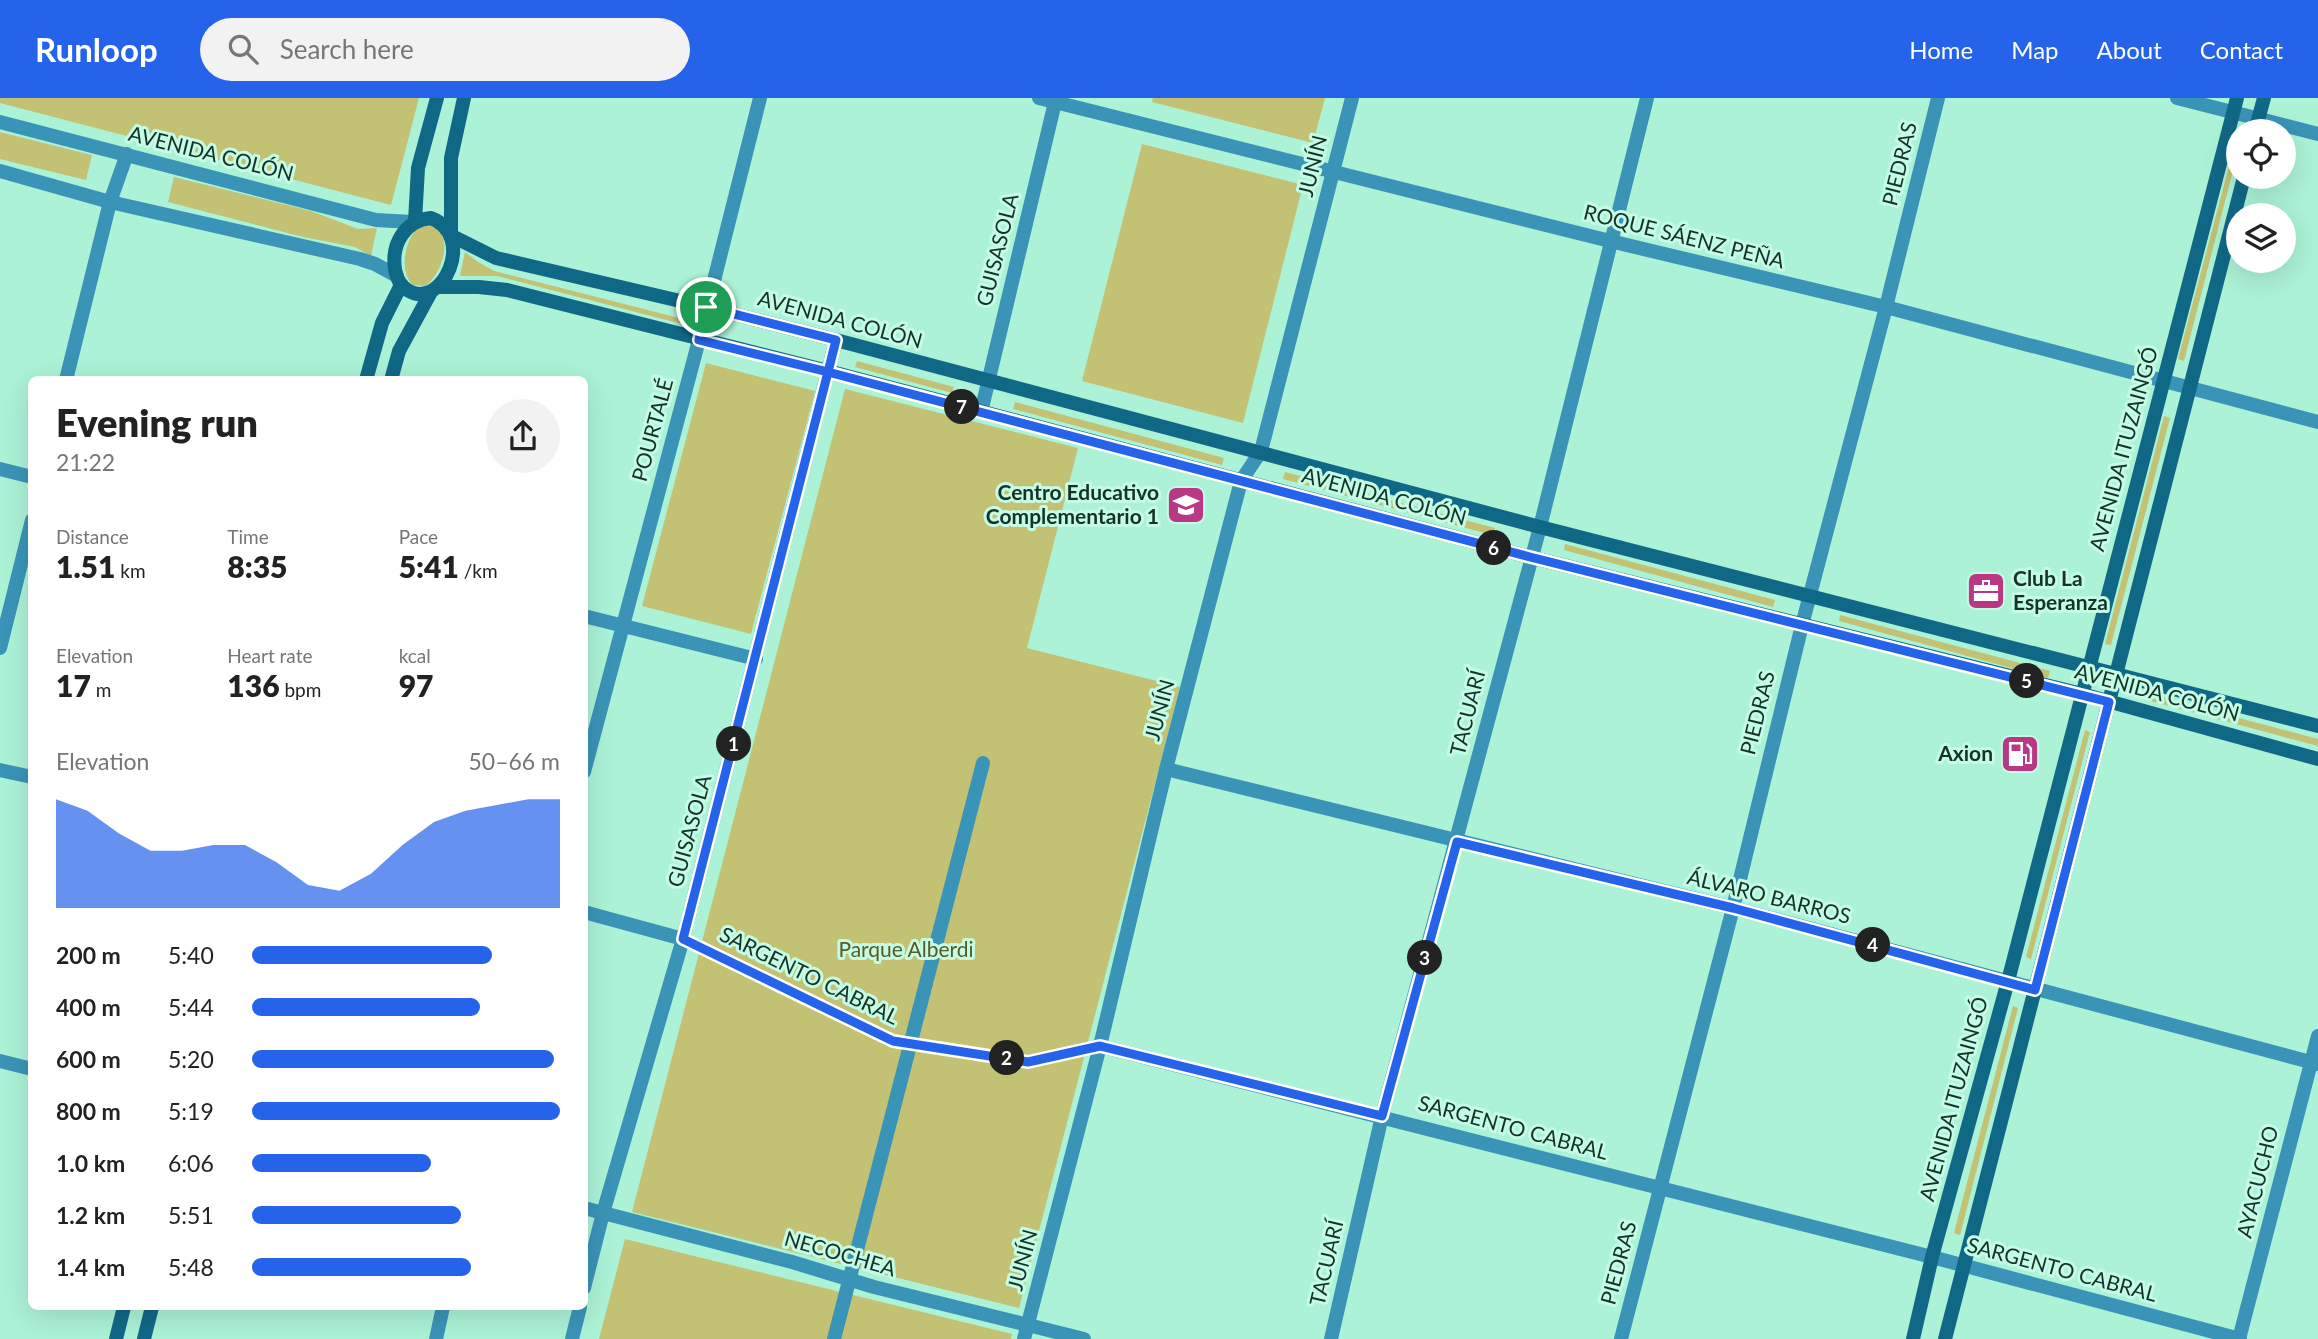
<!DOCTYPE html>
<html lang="en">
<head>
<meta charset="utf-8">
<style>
  :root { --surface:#fff; --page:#f2f2f2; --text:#222; --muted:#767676; --accent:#2563eb }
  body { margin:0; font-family:Lato,sans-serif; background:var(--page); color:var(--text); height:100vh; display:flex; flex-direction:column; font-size:26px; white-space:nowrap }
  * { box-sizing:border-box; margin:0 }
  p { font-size:23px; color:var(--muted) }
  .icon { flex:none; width:38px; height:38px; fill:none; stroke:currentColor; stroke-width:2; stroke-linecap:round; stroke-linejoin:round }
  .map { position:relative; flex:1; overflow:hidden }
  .side { position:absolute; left:28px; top:278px; width:560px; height:934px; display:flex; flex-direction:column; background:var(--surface); border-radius:10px; box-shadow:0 7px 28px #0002 }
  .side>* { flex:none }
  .tools { position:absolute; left:2226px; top:21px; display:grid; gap:14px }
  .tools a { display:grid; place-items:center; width:70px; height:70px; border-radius:50%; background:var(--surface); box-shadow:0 7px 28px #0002; font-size:35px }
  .pin { position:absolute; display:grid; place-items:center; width:60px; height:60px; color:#fff; margin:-30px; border:4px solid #fff; border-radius:50%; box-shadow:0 2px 7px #0007 }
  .km { position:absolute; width:35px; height:35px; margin:-18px; border-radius:50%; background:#222; color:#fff; font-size:19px; line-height:35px; text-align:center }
  .round { display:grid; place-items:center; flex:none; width:74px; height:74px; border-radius:37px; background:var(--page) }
  .overview { display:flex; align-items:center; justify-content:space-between; height:119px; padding:0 28px }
  h1 { font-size:38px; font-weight:800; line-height:52px }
  .metrics { display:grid; grid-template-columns:repeat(3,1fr); gap:10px; height:119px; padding:7px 28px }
  .metrics div { display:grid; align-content:center }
  .metrics b { font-size:30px; font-weight:800 }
  .metrics small { font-size:19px; font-weight:400 }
  .metrics p { font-size:19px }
  .chart { height:196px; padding:14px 28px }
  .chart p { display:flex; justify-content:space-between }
  .chart svg { width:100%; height:126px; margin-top:7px; fill:var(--accent); opacity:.7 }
  ul { padding:0 28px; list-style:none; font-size:23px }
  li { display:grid; grid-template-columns:112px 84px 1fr; align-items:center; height:52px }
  li i { height:18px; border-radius:9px; background:var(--accent) }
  header { display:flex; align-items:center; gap:42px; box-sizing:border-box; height:98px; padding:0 35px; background:var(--accent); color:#fff }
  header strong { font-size:33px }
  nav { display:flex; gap:38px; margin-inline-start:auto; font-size:24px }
  .search { width:490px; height:63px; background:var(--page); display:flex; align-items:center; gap:18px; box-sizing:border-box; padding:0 24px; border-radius:38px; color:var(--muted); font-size:26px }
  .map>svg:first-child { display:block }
  .green { fill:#c2c174 }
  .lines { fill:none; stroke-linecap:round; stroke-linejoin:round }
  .path { stroke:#669a86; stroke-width:3.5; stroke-dasharray:3.5 3.5; stroke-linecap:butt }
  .minor { stroke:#3a94b7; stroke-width:14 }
  .tertiary { stroke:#3a94b7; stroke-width:14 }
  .secondary { stroke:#106887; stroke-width:14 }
  .route-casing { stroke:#fff; stroke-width:14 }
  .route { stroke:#2563eb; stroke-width:9 }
  .labels { text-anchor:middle; stroke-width:6; stroke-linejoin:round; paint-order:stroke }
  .street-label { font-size:21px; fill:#153228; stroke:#c4fce5 }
  .poi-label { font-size:21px; font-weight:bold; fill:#153228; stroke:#c4fce5; text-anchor:end }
  .park-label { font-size:21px; fill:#5b5a23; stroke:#c4fce5 }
</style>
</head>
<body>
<header>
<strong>Runloop</strong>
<div class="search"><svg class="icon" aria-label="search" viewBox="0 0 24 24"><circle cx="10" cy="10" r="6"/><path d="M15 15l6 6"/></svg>Search here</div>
<nav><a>Home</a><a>Map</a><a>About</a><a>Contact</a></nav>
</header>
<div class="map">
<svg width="2318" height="1241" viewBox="0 0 2318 1241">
  <rect width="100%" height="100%" fill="#abf2d6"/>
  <g class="green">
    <polygon points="0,0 419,0 391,107 0,5"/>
    <polygon points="1153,0 1325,0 1313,45 1152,4"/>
    <polygon points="0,34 92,57 86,82 0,61"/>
    <polygon points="2238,34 2238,53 2184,263 2178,261"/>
    <polygon points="1142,46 1303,87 1243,325 1082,283"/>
    <polygon points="174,79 311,113 358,131 377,130 371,158 355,149 303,139 168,104"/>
    <path d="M 432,127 C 455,139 442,176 425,188 L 413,187 C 398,174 405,139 420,128 Z"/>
    <polygon points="465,154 478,164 494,173 683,221 682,226 497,178 460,178"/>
    <polygon points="857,263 954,289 952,295 855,269"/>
    <polygon points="706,265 815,293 751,536 642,508"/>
    <polygon points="845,291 1078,350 1027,550 1180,589 1019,1210 632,1114"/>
    <polygon points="1015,304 1224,360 1222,367 1013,311"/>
    <polygon points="2164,318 2170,320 2111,547 2105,546"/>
    <polygon points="1285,374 1495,430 1492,437 1283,381"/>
    <polygon points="1565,446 1775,502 1773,509 1564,452"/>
    <polygon points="1840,517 2050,573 2048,580 1839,523"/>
    <polygon points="2148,596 2318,641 2318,648 2147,602"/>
    <polygon points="2085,632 2090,634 2031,861 2026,859"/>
    <polygon points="2013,908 2018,910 1960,1137 1954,1135"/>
    <polygon points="625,1141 1012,1236 1011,1241 599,1241"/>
  </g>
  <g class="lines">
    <g class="path">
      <polyline points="697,848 895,944"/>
      <polyline points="923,948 1028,964 1085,951"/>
    </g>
    <g class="minor">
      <polyline points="1039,0 1610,143 1886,209 2318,324"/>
      <polyline points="2177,0 2318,36"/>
      <polyline points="66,282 110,104 127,56"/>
      <polyline points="981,314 1056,0"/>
      <polyline points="0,371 32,379"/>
      <polyline points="584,518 756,561"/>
      <polyline points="0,550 32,422"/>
      <polyline points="1166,671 1733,810 2318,966"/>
      <polyline points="0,672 32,679"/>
      <polyline points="584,674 699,242 760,0"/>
      <polyline points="584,814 683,841"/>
      <polyline points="1100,948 1932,1159 2240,1241"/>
      <polyline points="0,963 32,971"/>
      <polyline points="1028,1227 1084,1241"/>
      <polyline points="436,1241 443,1209"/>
      <polyline points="834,1241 983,665"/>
      <polyline points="1331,1241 1382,1018 1540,429 1647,0"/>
      <polyline points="1621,1241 1733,810 1802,527 1886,209 1938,0"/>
      <polyline points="2239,1241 2318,938"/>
    </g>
    <g class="tertiary">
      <polyline points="0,24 376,122 412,124"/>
      <polyline points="0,73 110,104 360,161 375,166 397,178"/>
      <polyline points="584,1110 792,1164 874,1189 1028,1227"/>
      <polyline points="584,1190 603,1115 683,841 836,242"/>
      <polyline points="572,1241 580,1209"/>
      <polyline points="1024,1241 1100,948 1166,671 1241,383 1261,353 1352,0"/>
    </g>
    <g class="secondary">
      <polyline points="2255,33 2264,0"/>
      <path d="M 431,120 C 477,138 442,212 409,193 C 400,188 397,181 395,171 C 391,145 406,122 431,120 Z"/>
      <polyline points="415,123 418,70 437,0"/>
      <polyline points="451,136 451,60 464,0"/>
      <polyline points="452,138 496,160 706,209 836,242 1540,429 2318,628"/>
      <polyline points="438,189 479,189 507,192 828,273 1530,459 2082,596 2318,661"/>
      <polyline points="366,282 382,225 401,187"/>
      <polyline points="391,282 399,253 431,194"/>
      <polyline points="116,1241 124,1209"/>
      <polyline points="144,1241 152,1209"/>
      <polyline points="1913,1241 1932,1159 2008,883 2237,0"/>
      <polyline points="1945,1241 2244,79"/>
    </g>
  </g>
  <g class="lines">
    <g class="route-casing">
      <polyline id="route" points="706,209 836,242 828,274 683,841 893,943 1028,964 1100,948 1382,1018 1457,744 1733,810 2035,892 2109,604 1530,459 828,274 699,242 706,209"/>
    </g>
    <use href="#route" class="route"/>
  </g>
  <defs>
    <g id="school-square" transform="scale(2.0125)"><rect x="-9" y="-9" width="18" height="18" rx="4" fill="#b83884" stroke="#c4fce5"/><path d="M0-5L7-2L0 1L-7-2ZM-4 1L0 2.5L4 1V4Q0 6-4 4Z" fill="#fff"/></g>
    <g id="office-square" transform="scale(2.0125)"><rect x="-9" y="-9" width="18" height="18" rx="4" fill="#b83884" stroke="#c4fce5"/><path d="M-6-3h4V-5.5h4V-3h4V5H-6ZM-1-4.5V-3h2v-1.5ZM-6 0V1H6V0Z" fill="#fff"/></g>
    <g id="fuel-square" transform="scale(2.0125)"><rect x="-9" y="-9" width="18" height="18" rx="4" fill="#b83884" stroke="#c4fce5"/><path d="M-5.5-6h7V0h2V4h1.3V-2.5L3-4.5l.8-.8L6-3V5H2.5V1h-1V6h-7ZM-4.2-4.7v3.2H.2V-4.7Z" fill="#fff"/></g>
  </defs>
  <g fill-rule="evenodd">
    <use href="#school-square" x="1186" y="407"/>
    <use href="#office-square" x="1986" y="493"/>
    <use href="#fuel-square" x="2020" y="656"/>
  </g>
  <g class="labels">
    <g class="street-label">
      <text transform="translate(211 56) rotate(14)" y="7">AVENIDA COLÓN</text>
      <text transform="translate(1900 66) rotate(-76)" y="7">PIEDRAS</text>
      <text transform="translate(1313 68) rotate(-76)" y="7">JUNÍN</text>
      <text transform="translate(1684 139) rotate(14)" y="7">ROQUE SÁENZ PEÑA</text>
      <text transform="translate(998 152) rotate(-76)" y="7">GUISASOLA</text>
      <text transform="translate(840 222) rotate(15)" y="7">AVENIDA COLÓN</text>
      <text transform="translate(653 332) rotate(-75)" y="7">POURTALÉ</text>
      <text transform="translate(2124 351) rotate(-75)" y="7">AVENIDA ITUZAINGÓ</text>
      <text transform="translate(1384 399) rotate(15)" y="7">AVENIDA COLÓN</text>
      <text transform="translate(2157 595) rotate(15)" y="7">AVENIDA COLÓN</text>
      <text transform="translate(1160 612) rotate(-75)" y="7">JUNÍN</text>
      <text transform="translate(1468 615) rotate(-76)" y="7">TACUARÍ</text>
      <text transform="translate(1758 615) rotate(-76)" y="7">PIEDRAS</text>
      <text transform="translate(690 733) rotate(-75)" y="7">GUISASOLA</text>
      <text transform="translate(1769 799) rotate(14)" y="7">ÁLVARO BARROS</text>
      <text transform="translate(809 878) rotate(26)" y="7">SARGENTO CABRAL</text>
      <text transform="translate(1954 1001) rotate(-75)" y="7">AVENIDA ITUZAINGÓ</text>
      <text transform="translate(1513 1030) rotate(15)" y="7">SARGENTO CABRAL</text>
      <text transform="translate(2258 1084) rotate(-76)" y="7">AYACUCHO</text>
      <text transform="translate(840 1156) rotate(16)" y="7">NECOCHEA</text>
      <text transform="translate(1023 1162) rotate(-75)" y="7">JUNÍN</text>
      <text transform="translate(1327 1165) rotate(-77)" y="7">TACUARÍ</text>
      <text transform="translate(1619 1165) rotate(-75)" y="7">PIEDRAS</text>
      <text transform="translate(2062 1172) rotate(15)" y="7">SARGENTO CABRAL</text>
    </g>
    <g class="poi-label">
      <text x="1159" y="402">Centro Educativo<tspan x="1159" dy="24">Complementario 1</tspan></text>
      <text x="2013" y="488" text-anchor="start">Club La<tspan x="2013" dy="24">Esperanza</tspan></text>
      <text x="1993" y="663">Axion</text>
    </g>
    <g class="park-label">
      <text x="906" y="859">Parque Alberdi</text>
    </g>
  </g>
</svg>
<div class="tools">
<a><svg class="icon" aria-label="locate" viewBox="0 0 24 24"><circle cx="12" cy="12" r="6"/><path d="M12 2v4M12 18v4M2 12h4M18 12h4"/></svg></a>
<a><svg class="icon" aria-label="layers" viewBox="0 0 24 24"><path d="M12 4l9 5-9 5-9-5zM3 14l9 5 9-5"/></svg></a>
</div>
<div class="pin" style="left:706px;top:209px;background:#1e9e55"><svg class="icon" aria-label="arrive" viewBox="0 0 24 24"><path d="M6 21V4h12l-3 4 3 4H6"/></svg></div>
<b class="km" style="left:734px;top:646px">1</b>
<b class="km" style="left:1007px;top:960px">2</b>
<b class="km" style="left:1425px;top:860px">3</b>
<b class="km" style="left:1873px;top:847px">4</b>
<b class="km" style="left:2027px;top:583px">5</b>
<b class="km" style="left:1494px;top:450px">6</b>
<b class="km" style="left:962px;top:309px">7</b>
<section class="side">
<div class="overview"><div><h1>Evening run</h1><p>21:22</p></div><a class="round"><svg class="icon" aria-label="share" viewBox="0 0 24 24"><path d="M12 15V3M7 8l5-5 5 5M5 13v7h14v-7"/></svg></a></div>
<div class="metrics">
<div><p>Distance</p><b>1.51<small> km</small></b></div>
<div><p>Time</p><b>8:35</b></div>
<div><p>Pace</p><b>5:41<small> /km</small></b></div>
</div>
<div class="metrics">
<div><p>Elevation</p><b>17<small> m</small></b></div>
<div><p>Heart rate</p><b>136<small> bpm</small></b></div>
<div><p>kcal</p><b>97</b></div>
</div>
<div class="chart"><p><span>Elevation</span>50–66 m</p>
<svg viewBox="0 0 160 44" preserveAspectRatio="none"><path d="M0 44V6L10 10L20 18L30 24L40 24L50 22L60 22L70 28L80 36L90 38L100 32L110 22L120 14L130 10L140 8L150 6L160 6V44z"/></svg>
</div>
<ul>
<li><b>200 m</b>5:40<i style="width:78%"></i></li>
<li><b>400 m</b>5:44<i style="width:74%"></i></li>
<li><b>600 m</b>5:20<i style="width:98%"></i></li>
<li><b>800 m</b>5:19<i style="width:100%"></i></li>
<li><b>1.0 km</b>6:06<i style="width:58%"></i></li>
<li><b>1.2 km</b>5:51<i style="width:68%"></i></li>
<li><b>1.4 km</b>5:48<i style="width:71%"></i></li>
</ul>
</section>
</div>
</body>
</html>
